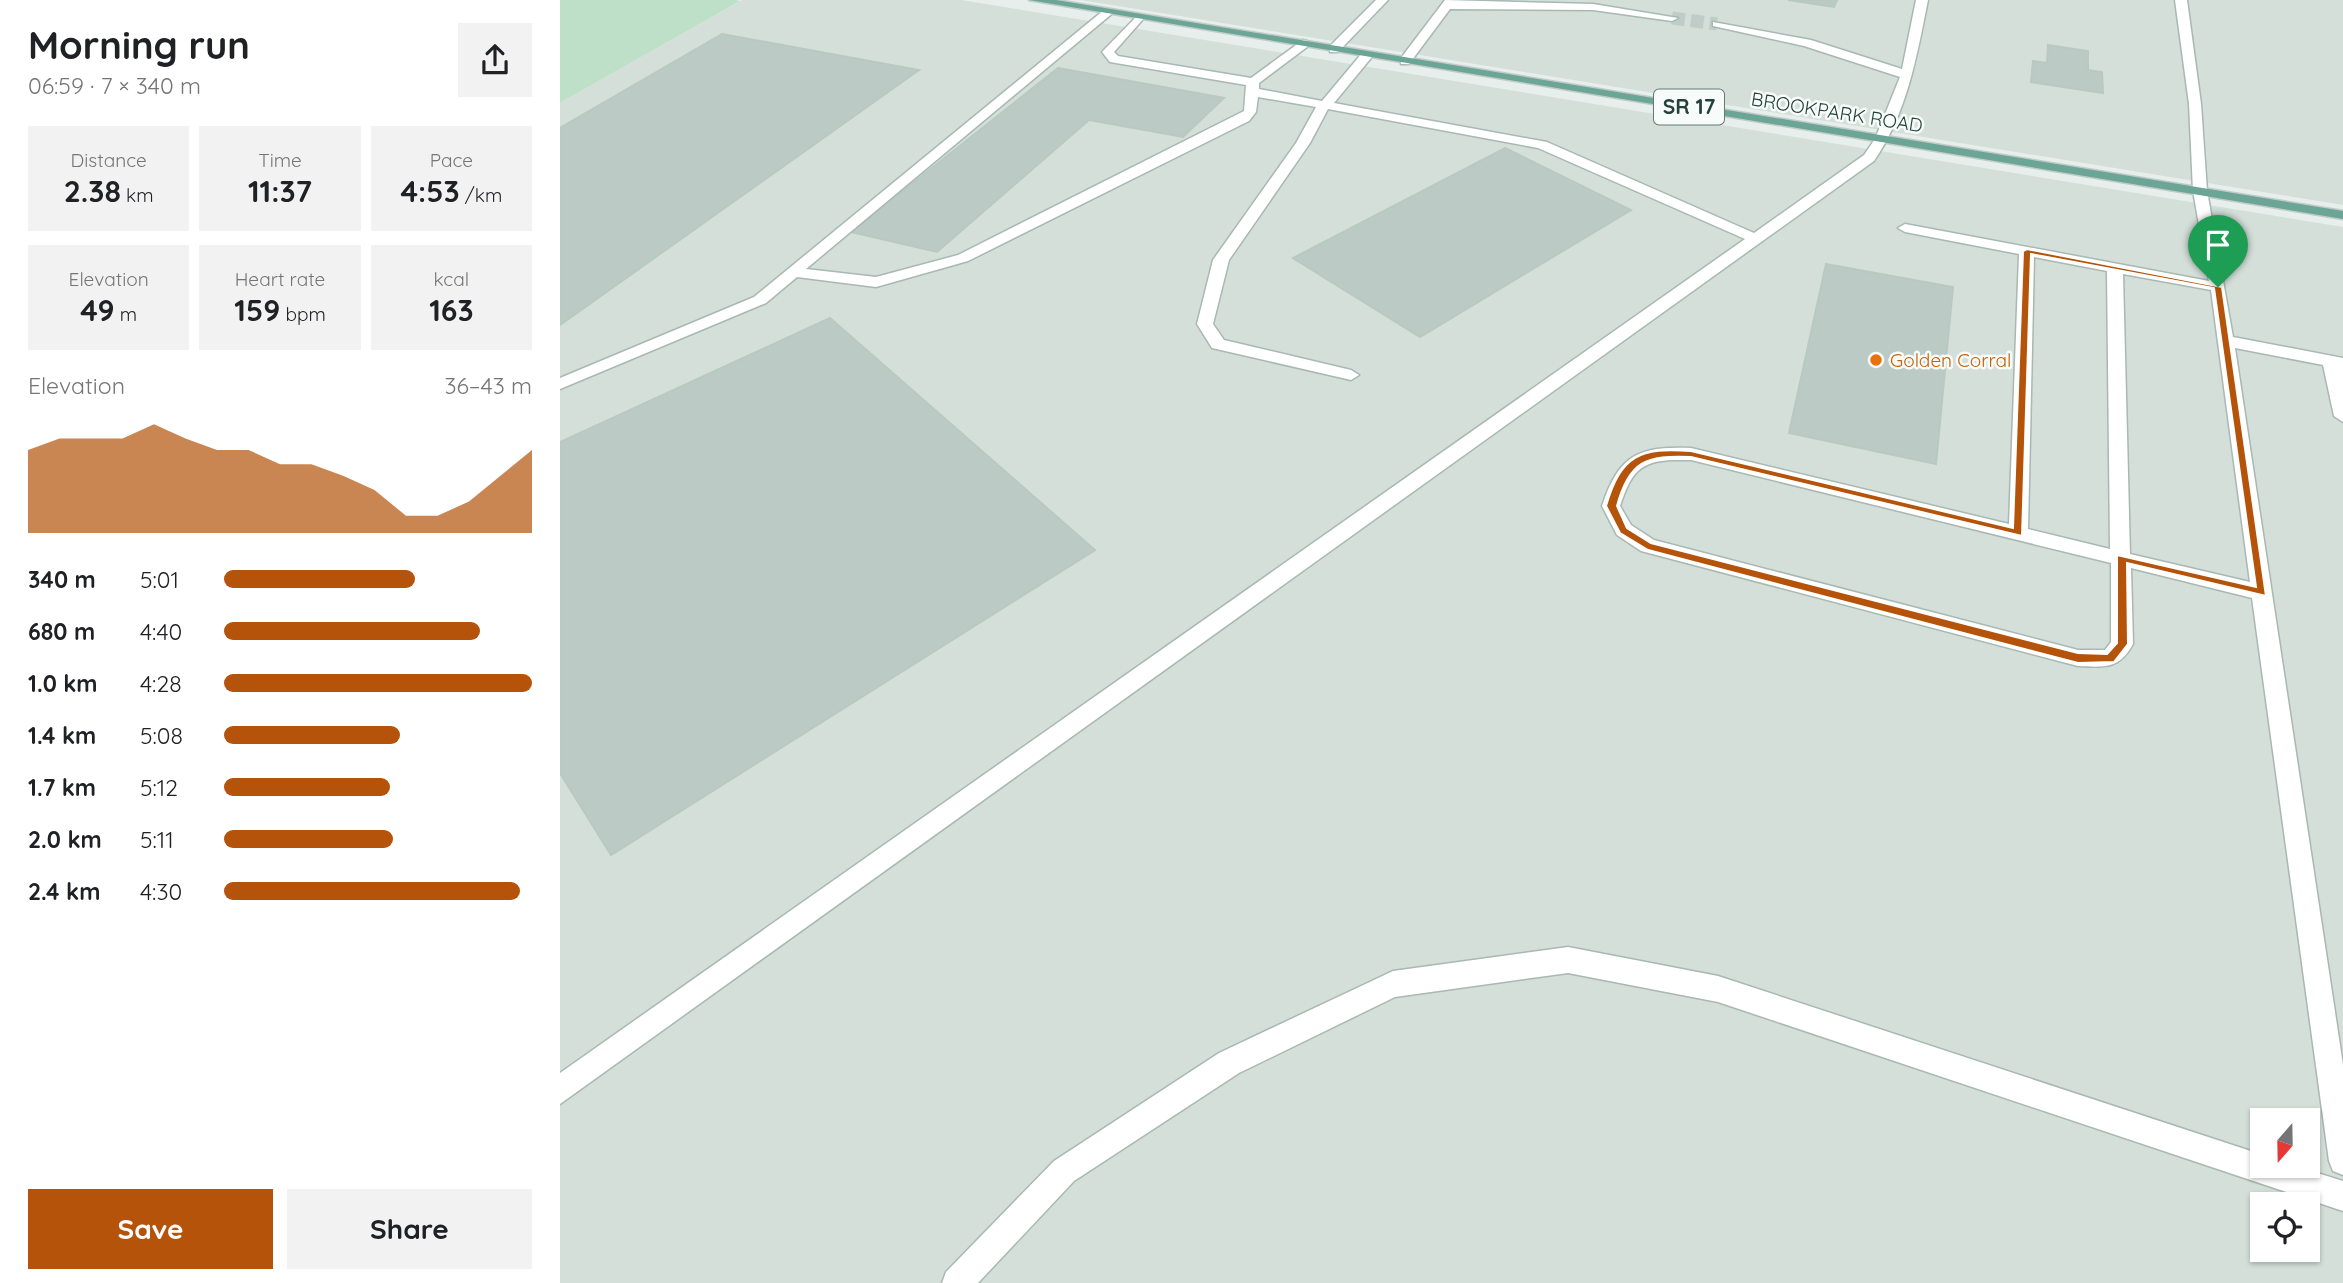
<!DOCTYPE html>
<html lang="en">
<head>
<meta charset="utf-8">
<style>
  :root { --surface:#fff; --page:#f2f2f2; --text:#202124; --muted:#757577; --accent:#b45309 }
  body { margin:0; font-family:Quicksand,sans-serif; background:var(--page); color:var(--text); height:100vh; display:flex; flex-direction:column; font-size:26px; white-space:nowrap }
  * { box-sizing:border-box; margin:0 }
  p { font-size:23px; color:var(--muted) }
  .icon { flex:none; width:38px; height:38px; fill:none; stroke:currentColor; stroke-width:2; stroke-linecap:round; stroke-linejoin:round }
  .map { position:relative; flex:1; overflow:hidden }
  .side { display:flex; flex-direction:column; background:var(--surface); width:560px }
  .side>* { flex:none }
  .needle { width:46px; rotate:200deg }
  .tools { position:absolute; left:1690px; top:1108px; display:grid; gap:14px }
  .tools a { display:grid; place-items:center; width:70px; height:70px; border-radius:0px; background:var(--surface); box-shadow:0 2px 5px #0004; font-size:35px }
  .pin { position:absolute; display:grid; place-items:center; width:60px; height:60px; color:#fff; margin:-72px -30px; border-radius:50% 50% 50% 0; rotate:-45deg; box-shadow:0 0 7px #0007 }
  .pin .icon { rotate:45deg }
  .round { display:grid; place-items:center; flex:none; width:74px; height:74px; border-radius:0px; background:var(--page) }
  .overview { display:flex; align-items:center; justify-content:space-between; height:119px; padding:0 28px }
  h1 { font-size:38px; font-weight:700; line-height:52px }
  .metrics { display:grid; grid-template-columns:repeat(3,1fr); gap:10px; height:119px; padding:7px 28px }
  .metrics div { display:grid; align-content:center; border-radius:0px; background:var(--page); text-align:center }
  .metrics b { font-size:30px; font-weight:700 }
  .metrics small { font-size:19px; font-weight:400 }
  .metrics p { font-size:19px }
  .chart { height:196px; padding:14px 28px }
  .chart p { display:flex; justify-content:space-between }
  .chart svg { width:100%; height:126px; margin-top:7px; fill:var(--accent); opacity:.7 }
  .cta { display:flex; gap:14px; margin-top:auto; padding:14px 28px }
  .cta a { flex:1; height:80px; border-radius:0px; background:var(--accent); color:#fff; font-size:28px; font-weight:700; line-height:80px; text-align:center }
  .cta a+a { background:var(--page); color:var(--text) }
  ul { padding:0 28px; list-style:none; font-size:23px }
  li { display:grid; grid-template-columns:112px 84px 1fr; align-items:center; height:52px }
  li i { height:18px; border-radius:9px; background:var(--accent) }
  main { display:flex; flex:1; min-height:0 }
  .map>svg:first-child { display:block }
  .built { fill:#d4dfda; fill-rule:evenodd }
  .green { fill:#bfe0c8 }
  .building { fill:#bbcac4; stroke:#b8c9c2; stroke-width:2 }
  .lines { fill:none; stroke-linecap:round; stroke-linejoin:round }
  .minor-tunnel { stroke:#bfccc8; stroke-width:13; stroke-dasharray:13 6; stroke-linecap:butt }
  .minor-casing { stroke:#a8b8b2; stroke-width:3 }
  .major-casing { stroke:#c2cac8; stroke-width:3 }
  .minor { fill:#fff; fill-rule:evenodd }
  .major { fill:#6aa596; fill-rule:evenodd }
  .route { fill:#b45309; stroke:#fff; stroke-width:2; fill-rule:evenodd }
  .food-dot { fill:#e8710a; stroke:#f7fbf9; stroke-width:2.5 }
  .labels { text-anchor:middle; stroke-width:5; stroke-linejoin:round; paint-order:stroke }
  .far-street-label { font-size:19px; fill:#24423a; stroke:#f7fbf9 }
  .far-food-label { font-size:19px; fill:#c56008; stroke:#f7fbf9; text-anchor:start }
  .shield { fill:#f7fbf9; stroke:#637a73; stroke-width:2 }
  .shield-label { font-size:21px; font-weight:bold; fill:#24423a }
</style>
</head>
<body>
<main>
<section class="side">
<div class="overview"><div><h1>Morning run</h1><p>06:59 · 7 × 340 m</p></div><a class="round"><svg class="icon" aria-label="share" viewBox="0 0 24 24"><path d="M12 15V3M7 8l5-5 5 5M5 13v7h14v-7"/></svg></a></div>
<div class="metrics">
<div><p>Distance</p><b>2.38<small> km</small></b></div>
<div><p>Time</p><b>11:37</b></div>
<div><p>Pace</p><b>4:53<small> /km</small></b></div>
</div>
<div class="metrics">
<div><p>Elevation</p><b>49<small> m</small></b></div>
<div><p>Heart rate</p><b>159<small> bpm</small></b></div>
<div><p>kcal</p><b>163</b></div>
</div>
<div class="chart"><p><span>Elevation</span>36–43 m</p>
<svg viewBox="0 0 160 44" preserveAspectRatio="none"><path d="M0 44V15L10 11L20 11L30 11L40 6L50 11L60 15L70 15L80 20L90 20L100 24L110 29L120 38L130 38L140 33L150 24L160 15V44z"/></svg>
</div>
<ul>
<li><b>340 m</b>5:01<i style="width:62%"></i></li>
<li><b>680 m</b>4:40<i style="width:83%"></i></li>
<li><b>1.0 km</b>4:28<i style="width:100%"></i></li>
<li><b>1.4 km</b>5:08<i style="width:57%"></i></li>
<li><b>1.7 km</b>5:12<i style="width:54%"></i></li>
<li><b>2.0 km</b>5:11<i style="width:55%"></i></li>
<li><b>2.4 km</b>4:30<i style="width:96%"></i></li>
</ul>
<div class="cta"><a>Save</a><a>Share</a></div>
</section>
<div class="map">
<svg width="1783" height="1283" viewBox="0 0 1783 1283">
  <rect width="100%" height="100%" fill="#e6efeb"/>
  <g class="built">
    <path d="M 182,0 L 401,0 L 1783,227 L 1783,1283 L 0,1283 L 0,103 ZM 1703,1120 L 1748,1120 L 1748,1166 L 1703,1166 ZM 1703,1204 L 1748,1204 L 1748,1250 L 1703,1250 Z"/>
    <polygon points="521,0 1783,0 1783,205 1610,177"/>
  </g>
  <polygon class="green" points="0,0 176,0 180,1 0,103"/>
  <g class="building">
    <polygon points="1228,0 1277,0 1274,7"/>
    <polygon points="162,34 359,70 0,325 0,128"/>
    <polygon points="1488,45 1528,51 1528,70 1542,72 1543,93 1471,82 1473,61 1487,63"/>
    <polygon points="498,68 664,98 623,137 529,120 377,252 291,232"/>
    <polygon points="945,148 1071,210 860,337 733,258"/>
    <polygon points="1266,264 1393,287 1376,464 1229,433"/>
    <polygon points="270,318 535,550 51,855 0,773 0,442"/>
  </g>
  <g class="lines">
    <polyline class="minor-tunnel" points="1112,18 1157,24"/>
    <g class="minor-casing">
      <g id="minor">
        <polygon points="816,0 828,0 778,52 770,52 770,46"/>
        <polygon points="885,0 1033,4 1118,18 1112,21 1033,10 890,9 849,64 841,64 841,58"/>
        <path d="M 1356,0 L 1368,0 C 1357,56 1347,113 1314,161 L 0,1104 L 0,1073 L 1185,239 L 978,148 L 768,109 L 750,143 L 669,260 L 653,324 L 664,340 L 791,370 L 799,375 L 791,380 L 652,348 L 637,324 L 653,260 L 736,143 L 756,107 L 698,97 L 696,112 L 689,121 L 408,261 L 316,287 L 237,277 L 206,303 L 0,389 L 0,378 L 194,297 L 544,10 L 554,12 L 246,269 L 316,277 L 398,255 L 684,111 L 686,85 L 550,62 L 542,52 L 579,14 L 585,17 L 554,52 L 558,56 L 691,78 L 743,40 L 747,41 L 747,47 L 699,83 L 699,89 L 762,101 L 803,52 L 811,52 L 811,58 L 774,103 L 987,142 L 1194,233 L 1304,155 L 1315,139 L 1340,77 L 1244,46 L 1153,26 L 1153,22 L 1251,40 L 1342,69 Z"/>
        <path d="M 1615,0 L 1627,0 L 1641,104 L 1647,191 L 1673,337 L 1783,358 L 1783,422 L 1774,416 L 1763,365 L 1675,348 L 1783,1065 L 1783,1175 L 1773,1171 L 1769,1161 L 1692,598 L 1571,568 L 1573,644 C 1559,670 1544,667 1518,666 L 1081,551 L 1057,535 L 1042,506 C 1059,455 1078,446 1131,448 L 1449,524 L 1459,254 L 1345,232 L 1338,228 L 1345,224 L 1649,281 L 1633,191 L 1629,104 ZM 1474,257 L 1547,271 L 1550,549 L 1468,529 ZM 1563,274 L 1651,290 L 1690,582 L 1570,554 ZM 1114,460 L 1131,460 L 1551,563 L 1551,642 L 1545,650 L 1518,650 L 1094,540 L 1071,525 L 1060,506 C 1071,474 1078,461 1114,460 Z"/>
        <polygon points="1008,947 1158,976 1703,1155 1703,1166 1735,1166 1783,1181 1783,1211 1158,1002 1008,973 835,997 679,1073 514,1181 418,1283 382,1283 386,1272 494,1161 659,1053 833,971"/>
      </g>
    </g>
    <g class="major-casing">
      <polygon id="major" points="469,0 496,0 1783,211 1783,219"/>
    </g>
    <use href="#minor" class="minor"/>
    <use href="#major" class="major"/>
  </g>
  <path class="route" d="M 1467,249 L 1662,287 L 1706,596 L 1567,563 L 1568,644 L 1554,662 L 1518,663 L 1088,550 L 1060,533 L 1046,506 C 1061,455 1080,447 1131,451 L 1453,528 L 1463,251 ZM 1471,254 L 1654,288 L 1696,587 L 1557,555 L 1557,643 L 1547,654 L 1518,653 L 1091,543 L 1067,528 L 1057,506 C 1069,461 1086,455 1131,457 L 1462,536 Z"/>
  <circle class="food-dot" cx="1316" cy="360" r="7"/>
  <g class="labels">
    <g class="far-street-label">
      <text transform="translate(1277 112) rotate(9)" y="7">BROOKPARK ROAD</text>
    </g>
    <g class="far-food-label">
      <text x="1330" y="367">Golden Corral</text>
    </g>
    <rect class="shield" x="1094" y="89.5" width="70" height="35" rx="5"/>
    <g class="shield-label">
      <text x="1129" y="114">SR 17</text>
    </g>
  </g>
</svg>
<div class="tools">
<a><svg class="needle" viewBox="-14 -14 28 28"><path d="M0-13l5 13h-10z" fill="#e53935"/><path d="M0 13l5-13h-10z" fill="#757577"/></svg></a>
<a><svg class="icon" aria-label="locate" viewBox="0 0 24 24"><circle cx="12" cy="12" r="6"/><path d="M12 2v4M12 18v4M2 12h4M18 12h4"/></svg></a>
</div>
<div class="pin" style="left:1658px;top:287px;background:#1e9e55"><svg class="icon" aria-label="arrive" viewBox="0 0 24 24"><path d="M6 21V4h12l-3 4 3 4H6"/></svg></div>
</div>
</main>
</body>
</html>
